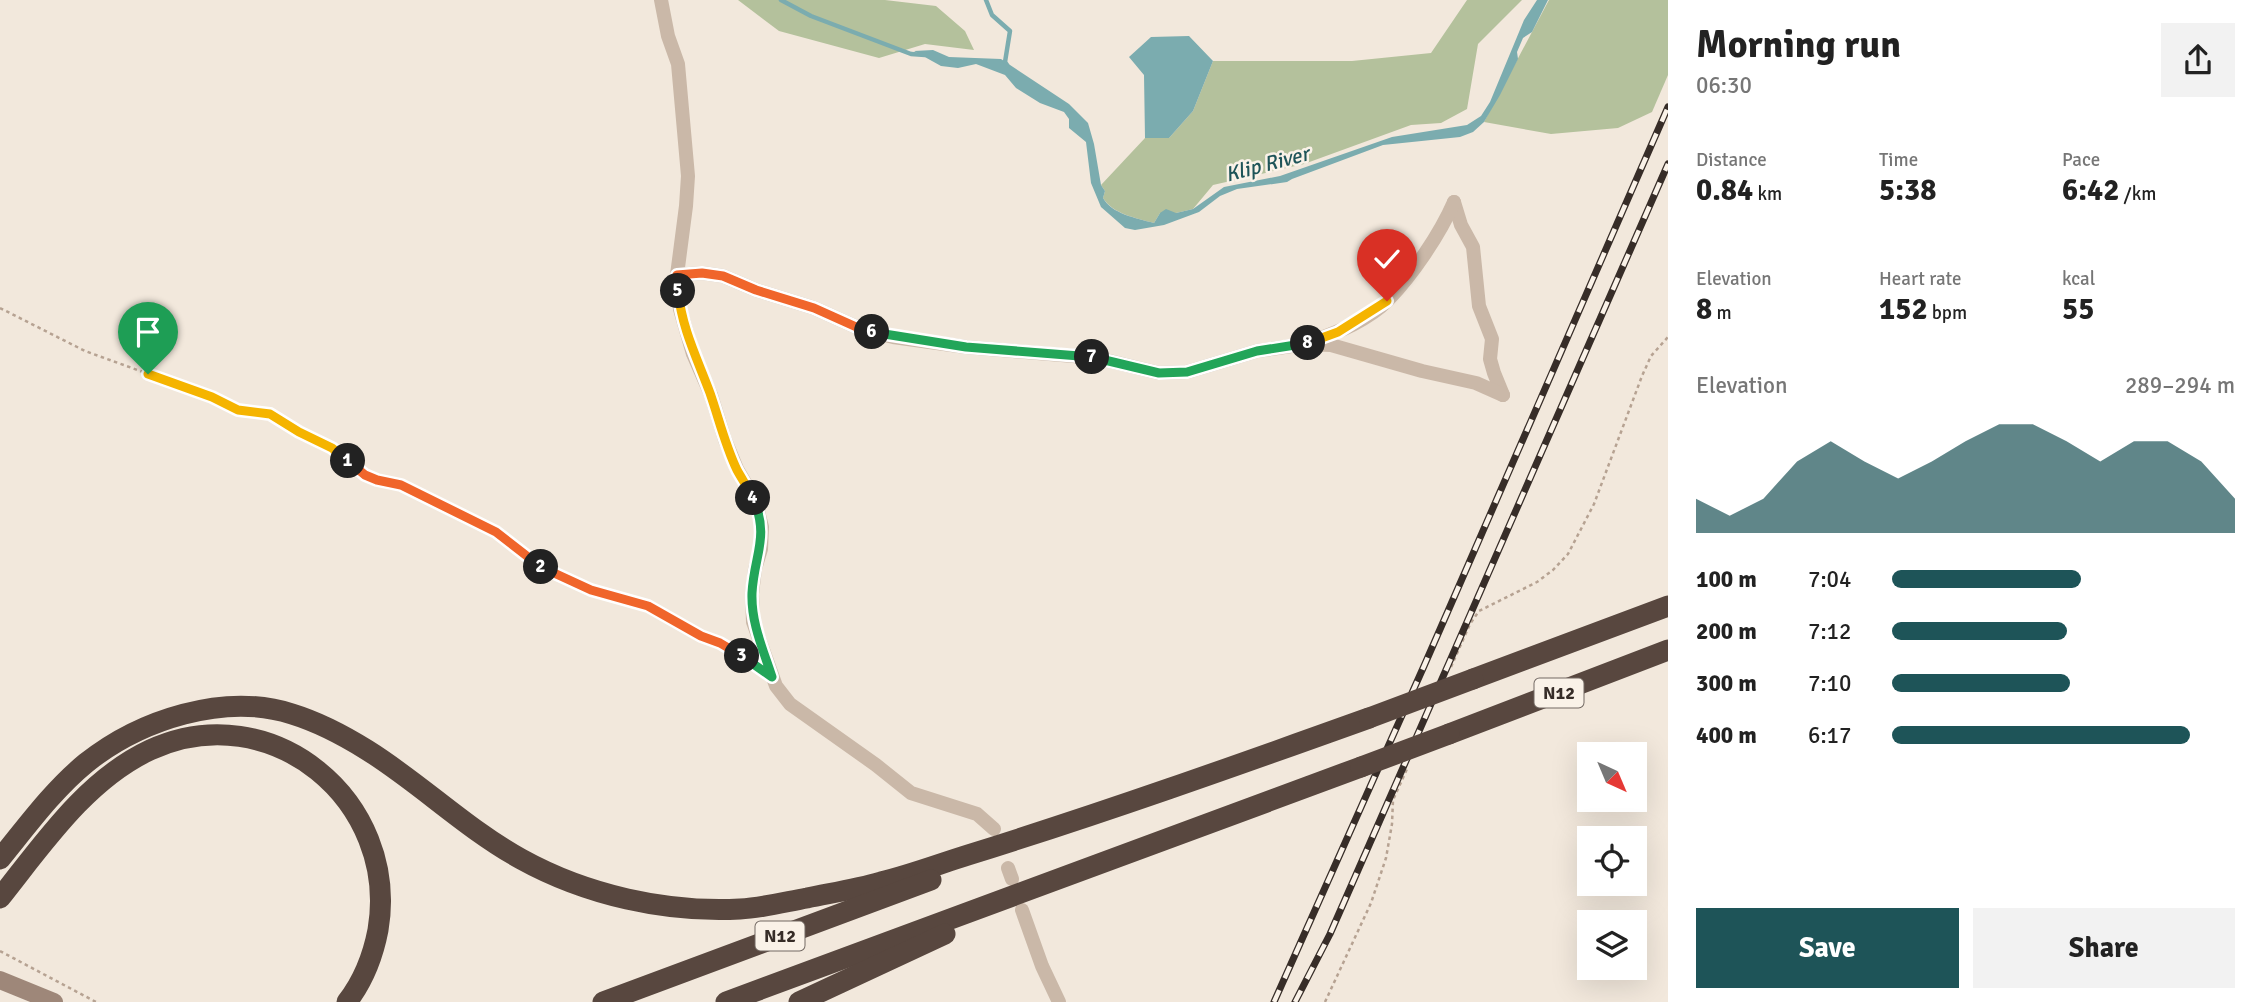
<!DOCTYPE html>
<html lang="en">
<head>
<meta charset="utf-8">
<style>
  :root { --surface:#fff; --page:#f2f2f2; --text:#222; --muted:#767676; --accent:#1e5458 }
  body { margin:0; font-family:Signika,sans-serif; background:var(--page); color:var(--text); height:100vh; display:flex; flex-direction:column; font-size:26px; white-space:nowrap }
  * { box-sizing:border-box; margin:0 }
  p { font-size:23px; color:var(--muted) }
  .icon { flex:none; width:38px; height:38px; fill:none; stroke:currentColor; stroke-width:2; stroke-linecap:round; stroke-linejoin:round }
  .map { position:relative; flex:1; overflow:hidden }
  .side { display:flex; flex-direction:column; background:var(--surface); width:595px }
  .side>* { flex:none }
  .needle { width:46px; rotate:136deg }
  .tools { position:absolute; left:1577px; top:742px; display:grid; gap:14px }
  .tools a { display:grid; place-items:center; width:70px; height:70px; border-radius:0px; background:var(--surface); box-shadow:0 7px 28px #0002; font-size:35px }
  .pin { position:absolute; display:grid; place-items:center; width:60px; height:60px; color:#fff; margin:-72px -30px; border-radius:50% 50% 50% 0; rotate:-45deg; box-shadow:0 0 7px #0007 }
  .pin .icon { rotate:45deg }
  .km { position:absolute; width:35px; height:35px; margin:-18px; border-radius:50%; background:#222; color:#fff; font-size:19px; line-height:35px; text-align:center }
  .round { display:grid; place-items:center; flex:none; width:74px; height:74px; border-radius:0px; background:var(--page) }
  .overview { display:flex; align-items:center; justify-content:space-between; height:119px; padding:0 28px }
  h1 { font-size:38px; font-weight:700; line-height:52px }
  .stats { display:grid; grid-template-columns:repeat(3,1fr); gap:10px; height:119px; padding:7px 28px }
  .stats div { display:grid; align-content:center }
  .stats b { font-size:30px; font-weight:700 }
  .stats small { font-size:19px; font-weight:400 }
  .stats p { font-size:19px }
  .chart { height:196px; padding:14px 28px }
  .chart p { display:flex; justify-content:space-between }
  .chart svg { width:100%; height:126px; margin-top:7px; fill:var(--accent); opacity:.7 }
  .primary-button { display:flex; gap:14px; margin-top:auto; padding:14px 28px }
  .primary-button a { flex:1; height:80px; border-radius:0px; background:var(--accent); color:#fff; font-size:28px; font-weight:700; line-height:80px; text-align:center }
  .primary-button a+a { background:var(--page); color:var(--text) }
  ul { padding:0 28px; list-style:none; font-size:23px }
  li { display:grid; grid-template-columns:112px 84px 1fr; align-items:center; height:52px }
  li i { height:18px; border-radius:9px; background:var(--accent) }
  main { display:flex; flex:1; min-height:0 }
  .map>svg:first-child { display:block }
  .green { fill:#b4c19c }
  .water { fill:#7bacaf }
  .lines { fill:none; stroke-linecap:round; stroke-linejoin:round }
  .stream { stroke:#7bacaf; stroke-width:4.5 }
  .path { stroke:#b6a292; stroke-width:2.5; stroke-dasharray:3.5 3.5; stroke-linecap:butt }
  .minor { stroke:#cab8a8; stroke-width:14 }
  .secondary { stroke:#9e8779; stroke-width:18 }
  .motorway { stroke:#58473f; stroke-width:21 }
  .rail-casing { stroke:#372d28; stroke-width:7 }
  .rail { stroke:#faf2e8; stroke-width:4.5; stroke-dasharray:13; stroke-linecap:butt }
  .motorway-bridge { stroke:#58473f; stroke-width:21 }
  .split-1-casing { stroke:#fff; stroke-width:14 }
  .split-2-casing { stroke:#fff; stroke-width:14 }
  .split-3-casing { stroke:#fff; stroke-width:14 }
  .split-4-casing { stroke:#fff; stroke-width:14 }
  .split-5-casing { stroke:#fff; stroke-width:14 }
  .split-6-casing { stroke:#fff; stroke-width:14 }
  .split-7-casing { stroke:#fff; stroke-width:14 }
  .split-8-casing { stroke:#fff; stroke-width:14 }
  .split-9-casing { stroke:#fff; stroke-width:14 }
  .split-1 { stroke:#f5b400; stroke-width:9 }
  .split-2 { stroke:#f0652b; stroke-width:9 }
  .split-3 { stroke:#f0652b; stroke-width:9 }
  .split-4 { stroke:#22a559; stroke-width:9 }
  .split-5 { stroke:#f5b400; stroke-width:9 }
  .split-6 { stroke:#f0652b; stroke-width:9 }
  .split-7 { stroke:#22a559; stroke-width:9 }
  .split-8 { stroke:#22a559; stroke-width:9 }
  .split-9 { stroke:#f5b400; stroke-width:9 }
  .labels { text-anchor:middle; stroke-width:5; stroke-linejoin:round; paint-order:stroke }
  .shield { fill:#faf2e8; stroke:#726862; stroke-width:2 }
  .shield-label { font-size:18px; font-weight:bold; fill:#372d28 }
  .water-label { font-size:21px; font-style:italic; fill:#1e5458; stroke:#faf2e8 }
</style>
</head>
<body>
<main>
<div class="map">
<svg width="1668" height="1002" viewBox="0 0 1668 1002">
  <rect width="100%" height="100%" fill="#f2e8dc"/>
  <g class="green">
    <polygon points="738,0 885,0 936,6 965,31 974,50 925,44 879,58 779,31"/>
    <path d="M 1467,0 L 1522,0 L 1478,44 L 1467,109 L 1441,123 L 1411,125 L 1304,164 L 1213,185 L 1193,209 L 1176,213 L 1160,213 L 1154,223 C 1136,218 1113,214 1103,198 L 1105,191 L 1101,185 L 1145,138 L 1169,138 L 1193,111 L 1213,61 L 1352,61 L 1431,53 Z"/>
    <polygon points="1549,0 1668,0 1668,75 1652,112 1618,128 1551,134 1484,122"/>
  </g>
  <g class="water">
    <path d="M 1537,0 L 1548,0 L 1532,32 L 1523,38 L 1517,52 L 1518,59 L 1500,95 L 1484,122 L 1473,132 L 1460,137 L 1383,145 L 1292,179 L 1287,182 L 1237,189 L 1220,196 L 1199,212 L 1164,225 L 1135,230 L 1125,228 L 1101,207 L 1091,183 L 1086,142 L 1069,128 L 1069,119 L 1064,112 L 1040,103 L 1016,88 L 1005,75 L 976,64 L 958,68 L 941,66 L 914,51 L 933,50 L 949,57 L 1001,59 L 1069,104 L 1088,123 L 1094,144 L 1101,185 L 1105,191 L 1103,198 C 1112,214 1136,218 1154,223 L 1160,213 L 1166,209 L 1176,213 L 1193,209 L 1224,187 L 1280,176 L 1392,137 L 1467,125 L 1481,116 L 1490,102 L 1524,20 Z"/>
    <polygon points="1189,36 1213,61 1193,111 1169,138 1145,138 1144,75 1129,57 1151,37"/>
  </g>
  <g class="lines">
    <g class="stream">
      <polyline points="781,0 811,16 911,54 925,55"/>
      <polyline points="986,0 992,15 1010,31 1005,62 1007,65"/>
    </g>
    <g class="path">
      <polyline points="0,308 85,351 212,397 238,410 270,414 299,432 332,448 365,475 377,480 401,486 496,532 535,564 591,590 648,606 700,636 720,643 752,663"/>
      <polyline points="1451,667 1470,624 1479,611 1537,582 1553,570 1568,554 1594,504 1642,376 1651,356 1668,337"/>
      <polyline points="0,951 96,1002"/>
      <polyline points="1325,1002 1371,903 1386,858 1392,824 1393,800 1407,769"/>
    </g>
    <g class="minor">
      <polyline points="661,0 668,36 678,64 688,176 686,206 677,275 680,309 693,354 711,395 725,440 737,469 755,500 762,527 761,549 755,569 752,594 753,622 776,686 790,704 876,765 911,793 977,814 994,829"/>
      <polyline points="1454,202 1461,225 1473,247 1479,306 1492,339 1490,359 1494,373 1503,395"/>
      <polyline points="677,275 702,273 723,276 756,290 814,308 863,330 893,337 966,347 1097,358 1159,373 1187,372 1257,351 1305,344 1331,345 1422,371 1476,383 1503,395"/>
      <path d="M 1313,341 C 1338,332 1369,320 1388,300 C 1413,274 1440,234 1454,202"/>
      <polyline points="1008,868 1012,879"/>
      <polyline points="1022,910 1042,966 1059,1002"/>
    </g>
    <polyline class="secondary" points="0,980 54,1002"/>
    <g class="motorway">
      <polyline points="1473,679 1668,606"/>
      <polyline points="1449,734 1668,650"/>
      <path d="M 0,859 C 27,826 53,790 86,763 C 140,720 224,692 292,714 C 318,722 343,735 367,750 C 420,783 465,828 521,859 C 586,895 666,913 740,909 C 762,908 785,902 807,898 C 831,893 857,889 881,882 C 910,875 939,864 968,855 C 1103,813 1235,766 1369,718"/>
      <path d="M 0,898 C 43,844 86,780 150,750 C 271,694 400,801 378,930 C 373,956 364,980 347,1002"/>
      <polyline points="603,1002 931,880"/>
      <polyline points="726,1002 1361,767"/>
      <polyline points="799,1002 945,934"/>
    </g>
    <g class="rail-casing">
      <g id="rail">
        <polyline points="1274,1002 1424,666 1668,107"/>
        <polyline points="1295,1002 1330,934 1668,164"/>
      </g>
    </g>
    <use href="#rail" class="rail"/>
    <g class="motorway-bridge">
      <polyline points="1369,718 1473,679"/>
      <polyline points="1361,767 1449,734"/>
    </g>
  </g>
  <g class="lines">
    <g class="split-1-casing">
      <polyline id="split-1" points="148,374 212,397 238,410 270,414 299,432 332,448 348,461"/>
    </g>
    <g class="split-2-casing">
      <polyline id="split-2" points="348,461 365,475 377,480 401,485 496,532 541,567"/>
    </g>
    <g class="split-3-casing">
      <polyline id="split-3" points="541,567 591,590 648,606 701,636 720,643 742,656"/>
    </g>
    <g class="split-4-casing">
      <path id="split-4" d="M 742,656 L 772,677 C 763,649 751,623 752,593 C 754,555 770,537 753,498"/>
    </g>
    <g class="split-5-casing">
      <path id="split-5" d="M 678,291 C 682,329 697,358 710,393 C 719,419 725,445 737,470 C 742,479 748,488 753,498"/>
    </g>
    <g class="split-6-casing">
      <polyline id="split-6" points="678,291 677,275 702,273 723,276 756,290 814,308 863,330 872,332"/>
    </g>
    <g class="split-7-casing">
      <polyline id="split-7" points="872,332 966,347 1092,357"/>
    </g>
    <g class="split-8-casing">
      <polyline id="split-8" points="1092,357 1159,373 1187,372 1257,351 1308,343"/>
    </g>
    <g class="split-9-casing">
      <polyline id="split-9" points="1308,343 1338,332 1387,301"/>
    </g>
    <use href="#split-1" class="split-1"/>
    <use href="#split-2" class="split-2"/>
    <use href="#split-3" class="split-3"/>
    <use href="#split-4" class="split-4"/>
    <use href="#split-5" class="split-5"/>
    <use href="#split-6" class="split-6"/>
    <use href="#split-7" class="split-7"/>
    <use href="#split-8" class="split-8"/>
    <use href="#split-9" class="split-9"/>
  </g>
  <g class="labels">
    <g class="shield">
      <rect x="1534.5" y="678.5" width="49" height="29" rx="5"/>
      <rect x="755.5" y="921.5" width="49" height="29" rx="5"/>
    </g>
    <g class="shield-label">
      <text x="1559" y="699">N12</text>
      <text x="780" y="942">N12</text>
    </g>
    <g class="water-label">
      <text transform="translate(1267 164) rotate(-15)" y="7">Klip River</text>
    </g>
  </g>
</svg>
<div class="tools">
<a><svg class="needle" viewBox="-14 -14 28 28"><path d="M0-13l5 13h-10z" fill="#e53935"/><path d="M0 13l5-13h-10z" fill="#767676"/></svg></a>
<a><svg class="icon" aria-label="locate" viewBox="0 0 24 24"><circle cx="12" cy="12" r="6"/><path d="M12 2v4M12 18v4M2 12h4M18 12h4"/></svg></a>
<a><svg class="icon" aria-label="layers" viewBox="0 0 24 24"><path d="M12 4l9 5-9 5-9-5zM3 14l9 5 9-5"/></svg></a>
</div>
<div class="pin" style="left:148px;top:374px;background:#1e9e55"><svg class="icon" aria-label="arrive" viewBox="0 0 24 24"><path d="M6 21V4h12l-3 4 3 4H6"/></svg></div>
<div class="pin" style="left:1387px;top:301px;background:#d93025"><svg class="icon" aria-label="check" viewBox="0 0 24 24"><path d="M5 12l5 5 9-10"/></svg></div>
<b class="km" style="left:348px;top:461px">1</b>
<b class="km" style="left:541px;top:567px">2</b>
<b class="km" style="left:742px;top:656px">3</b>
<b class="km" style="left:753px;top:498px">4</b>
<b class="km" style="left:678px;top:291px">5</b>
<b class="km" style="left:872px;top:332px">6</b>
<b class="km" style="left:1092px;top:357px">7</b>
<b class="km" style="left:1308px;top:343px">8</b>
</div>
<section class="side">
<div class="overview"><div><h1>Morning run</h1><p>06:30</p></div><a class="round"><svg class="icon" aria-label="share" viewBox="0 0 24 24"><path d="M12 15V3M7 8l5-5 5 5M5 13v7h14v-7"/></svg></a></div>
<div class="stats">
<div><p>Distance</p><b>0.84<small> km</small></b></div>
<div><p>Time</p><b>5:38</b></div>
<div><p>Pace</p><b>6:42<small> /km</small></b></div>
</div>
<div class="stats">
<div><p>Elevation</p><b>8<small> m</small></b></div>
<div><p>Heart rate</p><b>152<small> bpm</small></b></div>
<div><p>kcal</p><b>55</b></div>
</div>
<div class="chart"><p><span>Elevation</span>289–294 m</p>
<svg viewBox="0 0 160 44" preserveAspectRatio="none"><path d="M0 44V32L10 38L20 32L30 19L40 12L50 19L60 25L70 19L80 12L90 6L100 6L110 12L120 19L130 12L140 12L150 19L160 32V44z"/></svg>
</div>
<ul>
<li><b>100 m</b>7:04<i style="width:55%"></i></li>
<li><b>200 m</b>7:12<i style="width:51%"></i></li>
<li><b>300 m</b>7:10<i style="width:52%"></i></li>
<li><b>400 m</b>6:17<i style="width:87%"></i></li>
</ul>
<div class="primary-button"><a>Save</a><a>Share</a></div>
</section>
</main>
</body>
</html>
